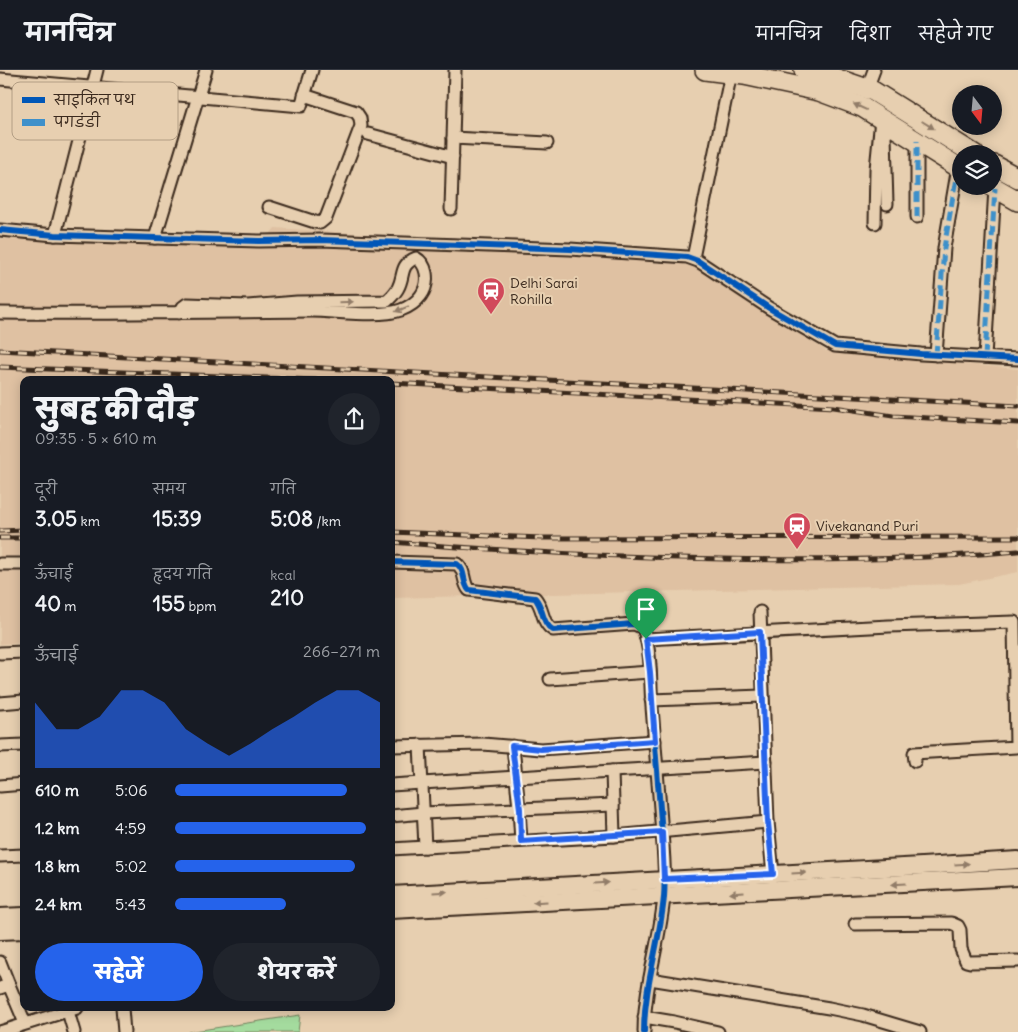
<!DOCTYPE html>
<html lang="hi">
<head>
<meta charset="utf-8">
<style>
  :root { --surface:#171b24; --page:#20242c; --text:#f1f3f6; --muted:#9ea1a6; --line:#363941; --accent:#2563eb }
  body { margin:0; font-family:Delius,"Playpen Sans Deva",sans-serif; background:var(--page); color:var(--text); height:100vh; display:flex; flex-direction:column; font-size:19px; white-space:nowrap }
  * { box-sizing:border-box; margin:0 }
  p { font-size:16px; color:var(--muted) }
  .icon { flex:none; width:28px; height:28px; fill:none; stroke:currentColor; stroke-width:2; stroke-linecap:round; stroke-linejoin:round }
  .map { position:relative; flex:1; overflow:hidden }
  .panel { position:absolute; left:20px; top:306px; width:375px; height:635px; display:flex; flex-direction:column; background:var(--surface); border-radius:10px; box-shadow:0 2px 12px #0003 }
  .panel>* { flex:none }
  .needle { width:32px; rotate:164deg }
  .controls { position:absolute; left:952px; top:15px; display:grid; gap:10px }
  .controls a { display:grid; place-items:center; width:50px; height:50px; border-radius:50%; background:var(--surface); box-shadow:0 2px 12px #0003; font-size:25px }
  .pin { position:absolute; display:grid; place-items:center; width:42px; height:42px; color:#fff; margin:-51px -21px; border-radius:50% 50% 50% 0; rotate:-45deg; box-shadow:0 0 5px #0007 }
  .pin .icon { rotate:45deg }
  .round { display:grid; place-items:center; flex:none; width:52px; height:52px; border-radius:26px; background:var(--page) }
  .overview { display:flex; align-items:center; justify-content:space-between; height:85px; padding:0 15px }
  h1 { font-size:28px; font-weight:800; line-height:38px }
  .figures { display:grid; grid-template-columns:repeat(3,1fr); gap:8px; height:85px; padding:5px 15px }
  .figures div { display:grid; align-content:center }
  .figures b { font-size:21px; font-weight:800 }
  .figures small { font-size:14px; font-weight:400 }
  .figures p { font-size:14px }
  .chart { height:140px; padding:10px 15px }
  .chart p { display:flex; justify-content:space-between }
  .chart svg { width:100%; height:90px; margin-top:5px; fill:var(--accent); opacity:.7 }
  .primary-button { display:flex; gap:10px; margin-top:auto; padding:10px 15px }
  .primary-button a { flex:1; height:58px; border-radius:30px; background:var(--accent); color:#fff; font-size:20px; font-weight:800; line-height:58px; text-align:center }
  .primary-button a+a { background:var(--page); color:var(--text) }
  ul { padding:0 15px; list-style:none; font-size:16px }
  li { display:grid; grid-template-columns:80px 60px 1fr; align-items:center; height:38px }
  li i { height:12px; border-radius:6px; background:var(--accent) }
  header { display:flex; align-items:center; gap:30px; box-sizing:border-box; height:70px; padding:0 25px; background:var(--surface); border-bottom:1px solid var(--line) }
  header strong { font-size:24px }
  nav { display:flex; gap:28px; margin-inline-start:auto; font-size:18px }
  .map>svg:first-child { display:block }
  .built { fill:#dfc1a2 }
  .green { fill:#a4db9e; stroke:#70825e }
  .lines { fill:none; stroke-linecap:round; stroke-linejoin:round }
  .street-casing { stroke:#3b2a1e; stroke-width:15 }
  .secondary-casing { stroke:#3b2a1e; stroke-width:20 }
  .primary-casing { stroke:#3b2a1e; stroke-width:22 }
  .street { stroke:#e7cfb0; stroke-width:11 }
  .secondary { stroke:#e7cfb0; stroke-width:16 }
  .primary { stroke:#e7cfb0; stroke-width:19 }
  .rail-casing { stroke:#3b2a1e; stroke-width:5 }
  .rail { stroke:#e7cfb0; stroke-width:3; stroke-dasharray:9; stroke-linecap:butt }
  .quiet { stroke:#3e90ca; stroke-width:5; stroke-dasharray:10 5; stroke-linecap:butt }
  .cycleway-casing { stroke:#e7cfb0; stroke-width:9 }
  .cycleway { stroke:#0057b8; stroke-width:6 }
  .oneway { fill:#917c67 }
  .route-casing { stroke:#fff; stroke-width:10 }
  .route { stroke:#2563eb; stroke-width:6 }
  .labels { text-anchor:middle; stroke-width:4; stroke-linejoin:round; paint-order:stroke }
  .poi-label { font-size:14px; fill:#3b2a1e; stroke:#e7cfb0; text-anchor:start }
  .key { fill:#e7cfb0; stroke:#b39e84; stroke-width:1 }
  .key-label { font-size:14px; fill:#3b2a1e }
</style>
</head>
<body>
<header>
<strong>मानचित्र</strong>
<nav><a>मानचित्र</a><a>दिशा</a><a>सहेजे गए</a></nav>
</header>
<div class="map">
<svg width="1018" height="962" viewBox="0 0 1018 962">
  <rect width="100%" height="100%" fill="#e7cfb0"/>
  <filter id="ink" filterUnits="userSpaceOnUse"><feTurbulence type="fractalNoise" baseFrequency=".02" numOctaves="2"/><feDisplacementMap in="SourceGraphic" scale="10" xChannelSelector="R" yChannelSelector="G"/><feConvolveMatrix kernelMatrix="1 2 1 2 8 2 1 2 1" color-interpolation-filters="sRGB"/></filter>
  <g filter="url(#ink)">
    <polygon class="built" points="275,158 633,181 717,203 826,281 1018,299 1018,502 959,514 391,528 391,310 24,310 24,573 0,574 0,169 260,176"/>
    <polygon class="green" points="300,945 298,962 188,962"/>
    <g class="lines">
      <g class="street-casing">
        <g id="street">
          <polyline points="0,9 301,36 312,0"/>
          <polyline points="867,19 874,0"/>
          <polyline points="368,64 453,87"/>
          <polyline points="885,66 887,134"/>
          <polyline points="453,68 547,73"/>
          <polyline points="269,137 315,152 320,153 326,148 361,56 360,48 356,42 304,25"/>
          <polyline points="451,139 455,0"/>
          <polyline points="917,147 917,71"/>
          <polyline points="875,153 876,99 881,49"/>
          <polyline points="0,160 55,165 155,168 259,171 321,170 570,179 687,187 698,191 769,238 835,276 921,284 1018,289"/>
          <polyline points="55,165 97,0"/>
          <polyline points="155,168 206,0"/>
          <polyline points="693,188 731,3"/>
          <path d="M 0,243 C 104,244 207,242 311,241 C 335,241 379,248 401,240 C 417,234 429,221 426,203 C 425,197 421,191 416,188 C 399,195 405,205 398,218 C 395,224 391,227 387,231 L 297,232 L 248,236 L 187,234 L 183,237 L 179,243"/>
          <polyline points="936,285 944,178 958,97"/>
          <polyline points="985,287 995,118"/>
          <path d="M 391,492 L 457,494 C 466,500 462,512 469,520 L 535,528 C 544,538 541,553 553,560 L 634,554 L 643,558 C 652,583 650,611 652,637 C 655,675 658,713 661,751 C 663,775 666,802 664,827 C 660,872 644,916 644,962"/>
          <polyline points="0,494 24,494"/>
          <polyline points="760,542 768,752"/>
          <polyline points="646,569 889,556 1014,552 1016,677 914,683 915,691"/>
          <polyline points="0,583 24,582"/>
          <polyline points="550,609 650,602"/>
          <polyline points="651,630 762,626"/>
          <polyline points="0,633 24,631"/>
          <polyline points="420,675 425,777"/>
          <polyline points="0,676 24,675"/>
          <polyline points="391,676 483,674 541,679 655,671"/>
          <polyline points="513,676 519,739 521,771"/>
          <polyline points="612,701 766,692"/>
          <polyline points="391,715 612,701 614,766"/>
          <polyline points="0,716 24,714"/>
          <polyline points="391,746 423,743 613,735"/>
          <polyline points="391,779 614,766 768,752 773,804"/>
          <polyline points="0,786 24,785"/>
          <polyline points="855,854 951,853 958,856 960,860 961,879 966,891 970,892 1018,891"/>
          <polyline points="0,892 9,915 0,918"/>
          <polyline points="650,909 829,938 863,945 920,962"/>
          <polyline points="9,915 25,953"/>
          <polyline points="67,938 74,962"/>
          <polyline points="122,938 124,962"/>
          <polyline points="644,947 674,952 718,962"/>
          <polyline points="0,962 77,938"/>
        </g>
      </g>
      <g class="secondary-casing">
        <g id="secondary">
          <polyline points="391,825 922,796 1018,790"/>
          <polyline points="391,840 1018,807"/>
          <polyline points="0,847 24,846"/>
          <polyline points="0,861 24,860"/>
        </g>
      </g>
      <g class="primary-casing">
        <g id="primary">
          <polyline points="705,0 744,5 819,21 862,37 961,99"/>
          <polyline points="804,0 820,3 873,21 974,84"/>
          <polyline points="994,95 1018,108"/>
          <polyline points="992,116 1018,131"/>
        </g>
      </g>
      <use href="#street" class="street"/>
      <use href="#secondary" class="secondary"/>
      <use href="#primary" class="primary"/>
      <g class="rail-casing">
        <g id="rail">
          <polyline points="0,280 1018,336"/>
          <polyline points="0,297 316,310"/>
          <polyline points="391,313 834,337 893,346 1018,353"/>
          <polyline points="0,461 24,460"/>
          <polyline points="391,462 543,468 1018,467"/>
          <polyline points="0,468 24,468"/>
          <path d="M 391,472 C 502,481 613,487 723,489 C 822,491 920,490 1018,481"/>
        </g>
      </g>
      <use href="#rail" class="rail"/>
      <g class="quiet">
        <polyline points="917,147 917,71"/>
        <polyline points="936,285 944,178 958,97"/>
        <polyline points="985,287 995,118"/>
      </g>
      <g class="cycleway-casing">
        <g id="cycleway">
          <polyline points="0,160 55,165 155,168 259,171 321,170 570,179 687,187 698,191 769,238 835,276 921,284 1018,289"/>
          <path d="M 391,492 L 457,494 C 466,500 462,512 469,520 L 535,528 C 544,538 541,553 553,560 L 634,554 L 643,558 C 652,583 650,611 652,637 C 655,675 658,713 661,751 C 663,775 666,802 664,827 C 660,872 644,916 644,962"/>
        </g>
      </g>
      <use href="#cycleway" class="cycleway"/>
    </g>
    <defs><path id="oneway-solid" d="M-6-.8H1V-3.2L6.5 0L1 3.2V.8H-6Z" transform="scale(1.25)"/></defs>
    <g class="oneway">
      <use href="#oneway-solid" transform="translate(860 37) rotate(-155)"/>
      <use href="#oneway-solid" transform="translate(928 55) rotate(32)"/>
      <use href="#oneway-solid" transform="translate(346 232) rotate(-1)"/>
      <use href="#oneway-solid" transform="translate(402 239) rotate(158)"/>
      <use href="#oneway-solid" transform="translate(962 794) rotate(-4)"/>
      <use href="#oneway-solid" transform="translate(799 803) rotate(-3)"/>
      <use href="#oneway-solid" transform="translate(602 813) rotate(-3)"/>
      <use href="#oneway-solid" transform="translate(899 814) rotate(177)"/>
      <use href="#oneway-solid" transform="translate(440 822) rotate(-3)"/>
      <use href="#oneway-solid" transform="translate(737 823) rotate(177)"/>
      <use href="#oneway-solid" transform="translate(540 832) rotate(177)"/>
    </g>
  </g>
  <g class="lines" filter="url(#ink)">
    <g class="route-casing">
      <polygon id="route" points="760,562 768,752 773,804 664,809 662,762 521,771 520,739 512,676 541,679 557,678 655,671 650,602 646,569"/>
    </g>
    <use href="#route" class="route"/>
  </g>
  <defs>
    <g id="station-pin" transform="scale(1.4375)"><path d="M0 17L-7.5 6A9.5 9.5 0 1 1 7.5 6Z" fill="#d1495b" stroke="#e7cfb0"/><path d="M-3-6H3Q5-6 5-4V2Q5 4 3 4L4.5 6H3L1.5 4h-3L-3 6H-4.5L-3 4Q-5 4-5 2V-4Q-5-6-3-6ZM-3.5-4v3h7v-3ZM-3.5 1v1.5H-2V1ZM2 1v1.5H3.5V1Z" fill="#fff"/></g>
  </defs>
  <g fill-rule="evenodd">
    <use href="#station-pin" x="491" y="221"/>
    <use href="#station-pin" x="797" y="456"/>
  </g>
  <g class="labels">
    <g class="poi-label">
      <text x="510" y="218">Delhi Sarai<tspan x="510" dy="16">Rohilla</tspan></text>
      <text x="816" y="461">Vivekanand Puri</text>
    </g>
  </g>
  <rect x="12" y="12" width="166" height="58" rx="8" class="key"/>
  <rect x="22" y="27" width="23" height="6" fill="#0057b8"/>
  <rect x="22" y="49" width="23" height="7" fill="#3e90ca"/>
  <g class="key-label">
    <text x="54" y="35">साइकिल पथ</text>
    <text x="54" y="57">पगडंडी</text>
  </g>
</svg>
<div class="controls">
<a><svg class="needle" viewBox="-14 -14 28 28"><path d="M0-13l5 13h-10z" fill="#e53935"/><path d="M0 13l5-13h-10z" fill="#9ea1a6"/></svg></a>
<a><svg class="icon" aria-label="layers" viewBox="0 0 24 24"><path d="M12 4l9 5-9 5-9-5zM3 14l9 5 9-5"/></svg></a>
</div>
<div class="pin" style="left:646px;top:569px;background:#1e9e55"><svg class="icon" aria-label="arrive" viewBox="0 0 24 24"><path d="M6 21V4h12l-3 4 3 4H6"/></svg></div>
<section class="panel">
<div class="overview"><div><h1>सुबह की दौड़</h1><p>09:35 · 5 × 610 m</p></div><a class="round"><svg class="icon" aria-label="share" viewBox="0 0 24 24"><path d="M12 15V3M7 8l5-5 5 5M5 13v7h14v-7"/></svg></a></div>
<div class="figures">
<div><p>दूरी</p><b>3.05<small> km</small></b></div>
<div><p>समय</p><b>15:39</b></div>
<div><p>गति</p><b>5:08<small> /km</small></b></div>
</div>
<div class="figures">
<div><p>ऊँचाई</p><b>40<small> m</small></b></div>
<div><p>हृदय गति</p><b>155<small> bpm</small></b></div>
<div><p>kcal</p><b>210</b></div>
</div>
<div class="chart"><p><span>ऊँचाई</span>266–271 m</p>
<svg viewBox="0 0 160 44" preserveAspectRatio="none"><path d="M0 44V12L10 25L20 25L30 19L40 6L50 6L60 12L70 25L80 32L90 38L100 32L110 25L120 19L130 12L140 6L150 6L160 12V44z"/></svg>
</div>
<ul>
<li><b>610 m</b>5:06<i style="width:84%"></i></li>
<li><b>1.2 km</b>4:59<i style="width:93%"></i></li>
<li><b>1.8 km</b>5:02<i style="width:88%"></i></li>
<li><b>2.4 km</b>5:43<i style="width:54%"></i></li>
</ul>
<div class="primary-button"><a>सहेजें</a><a>शेयर करें</a></div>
</section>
</div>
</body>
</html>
